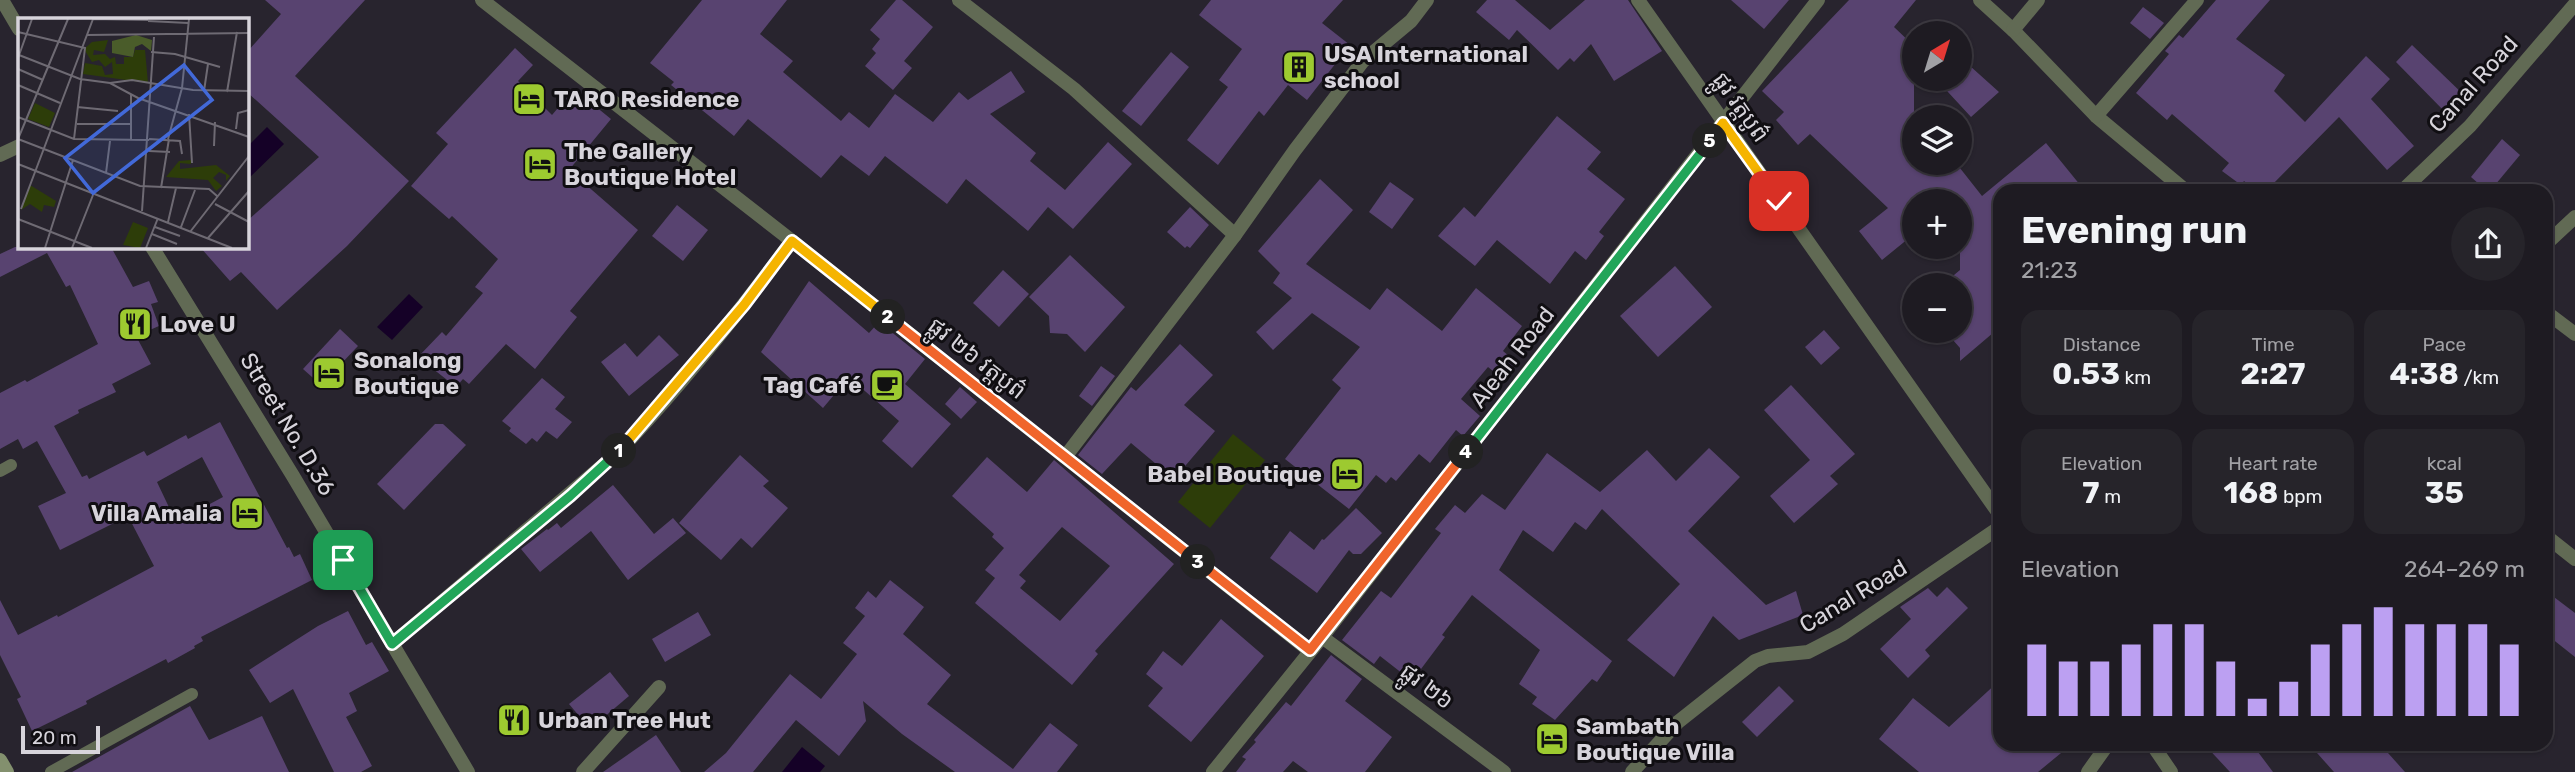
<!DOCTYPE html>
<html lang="en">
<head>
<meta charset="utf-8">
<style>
  :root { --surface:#1e1b22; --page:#26242a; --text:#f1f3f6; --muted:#a1a1a5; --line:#3c3940; --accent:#bca0f2 }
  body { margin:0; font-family:Rubik,"Noto Sans Khmer",sans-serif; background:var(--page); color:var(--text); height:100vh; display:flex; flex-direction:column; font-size:26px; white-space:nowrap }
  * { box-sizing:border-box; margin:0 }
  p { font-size:23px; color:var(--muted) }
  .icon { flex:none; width:38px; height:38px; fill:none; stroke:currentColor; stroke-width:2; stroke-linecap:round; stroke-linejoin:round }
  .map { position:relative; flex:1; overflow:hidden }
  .drawer { position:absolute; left:1993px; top:184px; width:560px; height:567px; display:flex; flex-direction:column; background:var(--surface); border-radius:21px; box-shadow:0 2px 5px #0004,0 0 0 2px var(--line) }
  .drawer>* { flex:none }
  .needle { width:46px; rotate:38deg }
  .buttons { position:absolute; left:1902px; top:21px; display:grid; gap:14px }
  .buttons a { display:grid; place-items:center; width:70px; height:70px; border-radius:50%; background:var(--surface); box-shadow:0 2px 5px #0004,0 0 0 2px var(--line); font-size:35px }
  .scale { position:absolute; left:21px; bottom:18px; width:79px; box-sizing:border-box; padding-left:7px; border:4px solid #d7d4db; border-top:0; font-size:19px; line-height:24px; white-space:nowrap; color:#d7d4db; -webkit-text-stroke:5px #100e12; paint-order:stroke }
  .pin { position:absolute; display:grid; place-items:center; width:60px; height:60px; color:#fff; margin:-30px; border-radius:14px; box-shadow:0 4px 10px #0006 }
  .km { position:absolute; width:35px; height:35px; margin:-18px; border-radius:50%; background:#222; color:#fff; font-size:19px; line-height:35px; text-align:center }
  .round { display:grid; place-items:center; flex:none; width:74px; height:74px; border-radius:37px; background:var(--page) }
  .headline { display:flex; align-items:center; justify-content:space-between; height:119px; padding:0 28px }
  h1 { font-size:38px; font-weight:700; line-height:52px }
  .figures { display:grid; grid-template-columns:repeat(3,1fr); gap:10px; height:119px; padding:7px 28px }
  .figures div { display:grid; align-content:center; border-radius:18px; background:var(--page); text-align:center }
  .figures b { font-size:30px; font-weight:700 }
  .figures small { font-size:19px; font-weight:400 }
  .figures p { font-size:19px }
  .chart { height:196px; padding:14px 28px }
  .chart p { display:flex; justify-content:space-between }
  .chart svg { width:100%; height:126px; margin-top:7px; stroke:var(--accent); stroke-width:6 }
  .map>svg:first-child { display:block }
  .green { fill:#2d3d09 }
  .water { fill:#150127 }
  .building { fill:#584370; fill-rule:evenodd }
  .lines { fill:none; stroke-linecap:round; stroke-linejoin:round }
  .lane { stroke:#616a54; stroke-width:12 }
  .street { stroke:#616a54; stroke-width:14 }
  .secondary { stroke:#83906e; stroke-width:14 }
  .split-1-casing { stroke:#fff; stroke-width:14 }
  .split-2-casing { stroke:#fff; stroke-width:14 }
  .split-3-casing { stroke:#fff; stroke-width:14 }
  .split-4-casing { stroke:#fff; stroke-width:14 }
  .split-5-casing { stroke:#fff; stroke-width:14 }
  .split-6-casing { stroke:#fff; stroke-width:14 }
  .split-1 { stroke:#22a559; stroke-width:9 }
  .split-2 { stroke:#f5b400; stroke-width:9 }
  .split-3 { stroke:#f0652b; stroke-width:9 }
  .split-4 { stroke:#f0652b; stroke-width:9 }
  .split-5 { stroke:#22a559; stroke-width:9 }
  .split-6 { stroke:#f5b400; stroke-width:9 }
  .labels { text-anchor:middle; stroke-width:6; stroke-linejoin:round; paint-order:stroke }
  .poi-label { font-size:23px; font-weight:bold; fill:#d7d4db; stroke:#100e12; text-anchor:start }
  .street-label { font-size:23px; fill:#d7d4db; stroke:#100e12 }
  .inset-road { fill:none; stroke:#6e6a73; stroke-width:2 }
  .view { fill:#4269d9; fill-opacity:0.15; stroke:#4269d9; stroke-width:3.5 }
  .inset-edge { fill:none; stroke:#d7d4db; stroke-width:3.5 }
</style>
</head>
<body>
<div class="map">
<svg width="2575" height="772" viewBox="0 0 2575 772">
  <rect width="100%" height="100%" fill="#28242e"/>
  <polygon class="green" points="1233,434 1265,460 1210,528 1178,502"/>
  <g class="water">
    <polygon points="267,127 284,144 247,180 247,147"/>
    <polygon points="409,294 423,307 392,340 377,327"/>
    <polygon points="802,747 825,766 820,772 782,772"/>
  </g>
  <g class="building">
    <polygon points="265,0 365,0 295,76 409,181 347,246 277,310 241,272 230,281 200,247 247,247 247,221 319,157 247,92 247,52 281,14"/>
    <polygon points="702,0 787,0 760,34 793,61 783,72 841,121 849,112 869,128 895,94 933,122 959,92 968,100 1011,71 1025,92 990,114 1036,153 1030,161 1065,190 1108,142 1132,164 1073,229 1048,207 1028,231 966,179 947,204 885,156 869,176 841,155 821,178 748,119 734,136 671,85 674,82 650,63"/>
    <polygon points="896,0 902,0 933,27 904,61 912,68 893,90 865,66 876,53 872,49 880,39 870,30"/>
    <polygon points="1211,0 1343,0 1322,23 1350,45 1307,100 1288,85 1264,116 1259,111 1218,165 1187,140 1228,87 1219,80 1242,49 1199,15"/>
    <polygon points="1487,0 1515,0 1550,30 1585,0 1628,0 1662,51 1614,81 1591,44 1574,62 1570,58 1558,70 1517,30 1509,40 1476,12"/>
    <polygon points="1731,0 1789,0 1764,29"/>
    <polygon points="1849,0 1916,0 1894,27 1914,46 1914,163 1956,163 1982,196 2046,143 2085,191 2000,191 2000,327 1960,361 1960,348 1945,331 1960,331 1960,285 1942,285 1960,270 1960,201 1914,201 1914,234 1882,260 1859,231 1888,208 1810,134 1798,145 1776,120 1784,112 1762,91"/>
    <polygon points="2216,0 2270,0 2236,39 2285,75 2274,91 2305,122 2366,56 2390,79 2371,99 2414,146 2387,170 2339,117 2266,191 2256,191 2244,181 2241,185 2222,171 2229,163 2172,114 2167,120 2136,93 2169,54 2165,51 2179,35 2183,38"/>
    <polygon points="2143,7 2164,23 2150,39 2130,23"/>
    <polygon points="2412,45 2466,97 2448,115 2396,62"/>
    <polygon points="515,48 533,65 518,81 552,115 574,89 611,119 569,170 638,230 570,311 577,317 535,369 506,344 469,384 463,379 456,387 418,357 442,332 446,336 483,293 475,287 498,259 452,216 449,219 411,186 448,144 436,133"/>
    <polygon points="1171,52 1189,67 1141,126 1122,111"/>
    <polygon points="1960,57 1999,92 1971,117 1936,79 1960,79"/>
    <polygon points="1557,116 1601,152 1587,169 1625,199 1599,232 1604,236 1586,260 1575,251 1550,284 1497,240 1475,266 1438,236 1464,207 1475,217"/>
    <polygon points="2502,139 2520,155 2490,191 2487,191 2471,177"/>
    <polygon points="1320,179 1353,210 1306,264 1370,310 1387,288 1442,331 1476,288 1522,326 1503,351 1516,362 1503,379 1488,367 1461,399 1480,416 1463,436 1456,430 1430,463 1419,454 1396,481 1391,477 1386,483 1376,475 1349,509 1285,459 1341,388 1332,380 1360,347 1312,313 1273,350 1256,332 1292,298 1273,283 1280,273 1258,251"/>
    <polygon points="1390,182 1414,199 1392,229 1369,212"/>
    <polygon points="677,205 708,230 683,261 652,236"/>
    <polygon points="1190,207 1209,225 1190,248 1187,246 1185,248 1167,232"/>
    <path d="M 15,247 L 111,247 L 133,287 L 149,281 L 158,302 L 151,304 L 159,326 L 136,336 L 151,364 L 112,384 L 116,392 L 78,410 L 79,413 L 54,426 L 82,477 L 87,475 L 89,479 L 144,451 L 147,456 L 186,435 L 188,439 L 220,422 L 287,548 L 289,547 L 294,557 L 300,554 L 312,580 L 201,637 L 203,641 L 194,646 L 195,648 L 168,663 L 166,659 L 86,701 L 87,704 L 32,731 L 17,699 L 21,697 L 0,655 L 0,600 L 18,635 L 57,615 L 58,617 L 154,566 L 128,516 L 60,550 L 38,506 L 66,493 L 37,441 L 23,449 L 18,439 L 0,449 L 0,393 L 25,380 L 27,382 L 98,344 L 70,285 L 66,287 L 47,253 L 0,277 L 0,254 ZM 202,457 L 223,497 L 176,522 L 157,482 Z"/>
    <polygon points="1070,255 1125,307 1085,352 1067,334 1050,333 1049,316 1029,297"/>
    <polygon points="1675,266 1712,307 1658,357 1620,316"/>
    <polygon points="1003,270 1029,294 999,327 973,303"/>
    <polygon points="809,281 869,333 879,322 925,359 905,384 951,424 912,468 882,441 899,421 849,377 823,408 761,352"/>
    <polygon points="340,329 358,346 321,385 303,369"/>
    <polygon points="1824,330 1840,348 1821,365 1805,347"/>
    <polygon points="659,335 679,355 629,396 601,362 625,343 637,357"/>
    <polygon points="1180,344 1213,375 1184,405 1215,431 1174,479 1131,443 1102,474 1078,455 1131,387 1136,391"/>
    <polygon points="1101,366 1115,376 1092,406 1079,396"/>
    <polygon points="542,378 565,397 555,409 572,422 557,439 546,431 537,442 532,438 526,444 509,431 511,428 502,421"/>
    <polygon points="1791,385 1855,454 1830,476 1838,484 1794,523 1770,496 1810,460 1764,410"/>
    <polygon points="960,387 977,402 961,419 945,404"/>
    <polygon points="435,424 443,424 466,445 404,510 377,484"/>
    <polygon points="1709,448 1740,477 1688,531 1766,605 1796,591 1803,615 1739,640 1713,616 1674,677 1627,640 1680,584 1602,509 1586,530 1575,522 1553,552 1523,530 1499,570 1612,661 1597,682 1592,679 1555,720 1532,704 1537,697 1519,684 1540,650 1472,595 1442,635 1445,637 1412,681 1380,656 1374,664 1342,640 1381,591 1391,598 1441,533 1435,529 1455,505 1465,513 1482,494 1505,510 1547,453 1600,492 1647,450 1676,481"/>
    <polygon points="740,455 769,481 763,486 788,508 752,548 741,538 721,560 679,523"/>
    <path d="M 987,457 L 1027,492 L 1054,460 L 1174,564 L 1095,651 L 1098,654 L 1072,685 L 975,603 L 995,578 L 985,570 L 1004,548 L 992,537 L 994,534 L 952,496 ZM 1062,527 L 1110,566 L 1060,621 L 1020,588 L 1026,581 L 1019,575 Z"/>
    <polygon points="613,485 654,534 673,518 686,533 628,580 591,531 540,572 521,549 547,529 548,530 557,523 561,528"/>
    <polygon points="1356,508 1382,533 1361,554 1353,554 1349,550 1317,593 1270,558 1290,531 1314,550 1322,539 1324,540"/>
    <polygon points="890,580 924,607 903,634 951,675 927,704 1013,769 1050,723 1078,745 1057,772 955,772 902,734 863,701 866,721 839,756 796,720 753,772 704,772 726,753 790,674 821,699 857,654 843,643 865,616 855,608 868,591 876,598"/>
    <polygon points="1947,587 1968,608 1925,650 1930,656 1908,678 1880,649 1911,619 1900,607 1928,588 1937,597"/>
    <polygon points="2546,591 2575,613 2575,657 2546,634"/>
    <polygon points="348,611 366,645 372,642 389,671 349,693 357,711 346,717 372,766 361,772 334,772 293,689 270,703 249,670 318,626"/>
    <polygon points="698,612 711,635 665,662 652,639"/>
    <polygon points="1221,619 1264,656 1191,742 1148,706 1163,688 1146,674 1163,651 1182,666"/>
    <polygon points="1331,655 1362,679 1345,701 1392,737 1365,772 1308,772 1293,761 1283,772 1236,772 1246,759 1242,757 1256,742 1254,740 1286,702 1291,706"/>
    <polygon points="610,672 629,696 590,729 569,704"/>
    <polygon points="2000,680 2000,744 2072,744 2038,772 1919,772 1879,739 1913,698 1949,727"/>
    <polygon points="1779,686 1794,701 1757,737 1742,722"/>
    <polygon points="190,706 209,740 262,716 289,772 72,772"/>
    <polygon points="656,735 681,772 603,772"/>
    <polygon points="2204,744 2252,744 2273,772 2230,772"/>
    <polygon points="2309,744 2380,744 2405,772 2334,772"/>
  </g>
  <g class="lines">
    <g class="lane">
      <polyline points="0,471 11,465"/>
      <polyline points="51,772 192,694"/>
    </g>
    <g class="street">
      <polyline points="2,0 19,29"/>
      <polyline points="482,0 792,241 1310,651"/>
      <polyline points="959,0 1074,89 1235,235"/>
      <polyline points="1638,0 2000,515"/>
      <polyline points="1980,0 2013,30 2096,116 2186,191"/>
      <polyline points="2013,30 2038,0"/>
      <polyline points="2096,116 2197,0"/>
      <polyline points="0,155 19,146"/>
      <polyline points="2402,191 2470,126 2575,4"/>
      <polyline points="2546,244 2575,217"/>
      <polyline points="152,247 293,476 468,772"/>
      <polyline points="2546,312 2575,334"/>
      <polyline points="1065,457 1235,235 1295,150 1363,61 1411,21 1427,0"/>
      <polyline points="2546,536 2575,559"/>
      <polyline points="1322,637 1504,772"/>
      <path d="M 392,644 L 614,456 C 679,389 737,315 792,241"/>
      <polyline points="2152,744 2171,772"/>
      <polyline points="583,772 659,687"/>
      <polyline points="1213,772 1322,637 1818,0"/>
      <polyline points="1632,772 1678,722 1755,661 1768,656 1808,652 1843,634 2000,527"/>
      <polyline points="2088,772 2108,744"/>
    </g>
    <polyline class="secondary" points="0,760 7,772"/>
  </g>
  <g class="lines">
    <g class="split-1-casing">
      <polyline id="split-1" points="343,560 392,644 570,496 619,451"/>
    </g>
    <g class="split-2-casing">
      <polyline id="split-2" points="619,451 744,305 792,241 888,317"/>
    </g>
    <g class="split-3-casing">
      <polyline id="split-3" points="888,317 1198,562"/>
    </g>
    <g class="split-4-casing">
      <polyline id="split-4" points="1198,562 1310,650 1466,452"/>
    </g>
    <g class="split-5-casing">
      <polyline id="split-5" points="1466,452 1710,141"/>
    </g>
    <g class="split-6-casing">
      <polyline id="split-6" points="1710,141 1723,123 1779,201"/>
    </g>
    <use href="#split-1" class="split-1"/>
    <use href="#split-2" class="split-2"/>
    <use href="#split-3" class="split-3"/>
    <use href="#split-4" class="split-4"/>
    <use href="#split-5" class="split-5"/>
    <use href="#split-6" class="split-6"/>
  </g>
  <defs>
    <g id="building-square" transform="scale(1.75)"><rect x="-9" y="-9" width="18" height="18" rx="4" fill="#9dca30" stroke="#100e12"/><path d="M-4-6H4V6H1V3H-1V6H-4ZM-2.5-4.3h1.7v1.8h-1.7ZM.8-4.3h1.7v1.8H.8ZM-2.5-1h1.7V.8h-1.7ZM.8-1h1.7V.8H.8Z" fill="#111"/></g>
    <g id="hotel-square" transform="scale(1.75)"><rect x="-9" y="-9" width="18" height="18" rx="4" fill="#9dca30" stroke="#100e12"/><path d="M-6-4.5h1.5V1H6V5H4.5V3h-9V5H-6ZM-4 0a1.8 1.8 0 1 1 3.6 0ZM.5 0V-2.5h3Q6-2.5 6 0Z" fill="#111"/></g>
    <g id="restaurant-square" transform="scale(1.75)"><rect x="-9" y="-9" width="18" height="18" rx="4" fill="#9dca30" stroke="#100e12"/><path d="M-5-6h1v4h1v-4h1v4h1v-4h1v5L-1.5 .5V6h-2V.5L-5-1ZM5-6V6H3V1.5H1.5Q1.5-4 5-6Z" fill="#111"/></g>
    <g id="cafe-square" transform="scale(1.75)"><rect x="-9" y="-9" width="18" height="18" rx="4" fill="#9dca30" stroke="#100e12"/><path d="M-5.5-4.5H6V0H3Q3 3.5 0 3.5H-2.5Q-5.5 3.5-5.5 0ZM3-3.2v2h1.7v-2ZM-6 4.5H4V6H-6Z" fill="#111"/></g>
  </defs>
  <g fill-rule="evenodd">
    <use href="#building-square" x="1299" y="67"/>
    <use href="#hotel-square" x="529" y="99"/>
    <use href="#hotel-square" x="540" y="164"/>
    <use href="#restaurant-square" x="135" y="324"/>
    <use href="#hotel-square" x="329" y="373"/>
    <use href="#cafe-square" x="887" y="385"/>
    <use href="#hotel-square" x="1347" y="474"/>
    <use href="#hotel-square" x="247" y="513"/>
    <use href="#restaurant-square" x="514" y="720"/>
    <use href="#hotel-square" x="1552" y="739"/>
  </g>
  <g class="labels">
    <g class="poi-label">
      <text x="1324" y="62">USA International<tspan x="1324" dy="26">school</tspan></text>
      <text x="554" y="107">TARO Residence</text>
      <text x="564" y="159">The Gallery<tspan x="564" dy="26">Boutique Hotel</tspan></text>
      <text x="160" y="332">Love U</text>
      <text x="354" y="368">Sonalong<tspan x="354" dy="26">Boutique</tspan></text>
      <text x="862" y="393" text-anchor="end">Tag Café</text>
      <text x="1322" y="482" text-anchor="end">Babel Boutique</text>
      <text x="222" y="521" text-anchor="end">Villa Amalia</text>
      <text x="538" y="728">Urban Tree Hut</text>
      <text x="1576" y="734">Sambath<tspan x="1576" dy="26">Boutique Villa</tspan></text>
    </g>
    <g class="street-label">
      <text transform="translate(2473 84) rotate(-48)" y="8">Canal Road</text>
      <text transform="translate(1741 107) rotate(55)" y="8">ផ្លូវ វត្តបូព៌</text>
      <text transform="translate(1512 357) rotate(-52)" y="8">Aleah Road</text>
      <text transform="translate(977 358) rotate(38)" y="8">ផ្លូវ ២៦ វត្តបូព៌</text>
      <text transform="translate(288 424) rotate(59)" y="8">Street No. D.36</text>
      <text transform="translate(1853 596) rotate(-31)" y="8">Canal Road</text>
      <text transform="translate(1427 686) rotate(37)" y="8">ផ្លូវ ២៦</text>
    </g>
  </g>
  <g transform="translate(18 18)">
    <rect width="231" height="231" fill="#28242e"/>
    <path d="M 90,22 L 86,34 L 76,32 L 75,37 L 87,36 L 92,41 L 97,39 L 98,46 L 106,46 L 106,39 L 115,39 L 117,32 L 127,32 L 130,65 L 65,56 L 67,45 L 84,48 L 87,57 L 95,56 L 94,44 L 87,49 L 81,42 L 74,44 L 66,31 L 74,24 ZM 17,85 L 37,95 L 31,109 L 10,101 ZM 173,142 L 173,146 L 162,145 L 162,151 L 198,147 L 212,158 L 208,163 L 208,157 L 201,154 L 195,160 L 204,168 L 198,173 L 190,162 L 148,159 L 161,143 ZM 12,167 L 38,183 L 36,189 L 26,187 L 24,194 L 12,186 L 3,192 ZM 115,204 L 130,210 L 122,230 L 105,227 Z" fill="#2d3d09"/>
    <path d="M 118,17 L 134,22 L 133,33 L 124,26 L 117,29 L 115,39 L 94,35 L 94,23 Z" fill="#4a5c2a"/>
    <path class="inset-road" d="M 74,1 L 130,2M 130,3 L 170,5M 0,14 L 67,30 L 56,121M 69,17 L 231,15M 133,34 L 157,36 L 202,49M 1,37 L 62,61 L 92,65 L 120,80 L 231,119M 0,40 L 14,1M 0,51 L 25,62M 92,65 L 114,62 L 175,72 L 231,73M 0,67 L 42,85M 186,73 L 190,46M 209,74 L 219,14M 59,89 L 100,93M 171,96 L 174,145M 0,99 L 56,121 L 131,122M 59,106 L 112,106M 218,111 L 220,95 L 231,92M 0,121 L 122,168 L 191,171 L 199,178M 0,121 L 50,1M 131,121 L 162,123 L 164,136M 150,121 L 164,70 L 171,1M 113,122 L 113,77M 196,128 L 197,104M 131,133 L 152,134M 0,146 L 214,230M 88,155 L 92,123M 143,170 L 151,121M 197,186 L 231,204M 3,191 L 75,1M 124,193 L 136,19M 0,201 L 74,230M 150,204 L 158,170M 137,209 L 162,218M 163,209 L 177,172M 172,214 L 231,138M 134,216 L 159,226M 190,220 L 231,173M 27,230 L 55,142M 54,230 L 75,177M 128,230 L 140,200"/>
    <path class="view" d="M 166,47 L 194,82 L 75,175 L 47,140 Z"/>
    <rect width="231" height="231" class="inset-edge"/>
  </g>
</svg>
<div class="buttons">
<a><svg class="needle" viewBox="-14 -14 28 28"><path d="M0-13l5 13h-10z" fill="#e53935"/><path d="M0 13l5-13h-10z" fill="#a1a1a5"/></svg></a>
<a><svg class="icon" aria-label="layers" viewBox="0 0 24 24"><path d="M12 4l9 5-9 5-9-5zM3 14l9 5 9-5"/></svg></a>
<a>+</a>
<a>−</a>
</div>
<div class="scale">20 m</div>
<div class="pin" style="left:343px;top:560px;background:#1e9e55"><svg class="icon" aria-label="arrive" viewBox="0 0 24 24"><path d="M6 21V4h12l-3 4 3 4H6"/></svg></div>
<div class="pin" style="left:1779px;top:201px;background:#d93025"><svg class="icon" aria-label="check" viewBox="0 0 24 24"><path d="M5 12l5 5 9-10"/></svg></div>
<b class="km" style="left:619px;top:451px">1</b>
<b class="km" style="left:888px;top:317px">2</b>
<b class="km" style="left:1198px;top:562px">3</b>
<b class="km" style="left:1466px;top:452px">4</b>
<b class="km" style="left:1710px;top:141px">5</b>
<section class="drawer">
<div class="headline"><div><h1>Evening run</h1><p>21:23</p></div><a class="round"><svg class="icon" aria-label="share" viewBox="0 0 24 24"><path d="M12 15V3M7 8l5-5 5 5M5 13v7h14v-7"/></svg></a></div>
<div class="figures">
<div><p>Distance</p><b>0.53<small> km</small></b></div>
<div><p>Time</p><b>2:27</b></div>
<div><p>Pace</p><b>4:38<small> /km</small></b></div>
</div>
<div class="figures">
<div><p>Elevation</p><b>7<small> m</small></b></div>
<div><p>Heart rate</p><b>168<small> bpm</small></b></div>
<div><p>kcal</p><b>35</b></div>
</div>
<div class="chart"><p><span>Elevation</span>264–269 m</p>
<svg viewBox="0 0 160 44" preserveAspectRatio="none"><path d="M5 44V19M15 44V25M25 44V25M35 44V19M45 44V12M55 44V12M65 44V25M75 44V38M85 44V32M95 44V19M105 44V12M115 44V6M125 44V12M135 44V12M145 44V12M155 44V19"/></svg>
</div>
</section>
</div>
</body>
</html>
